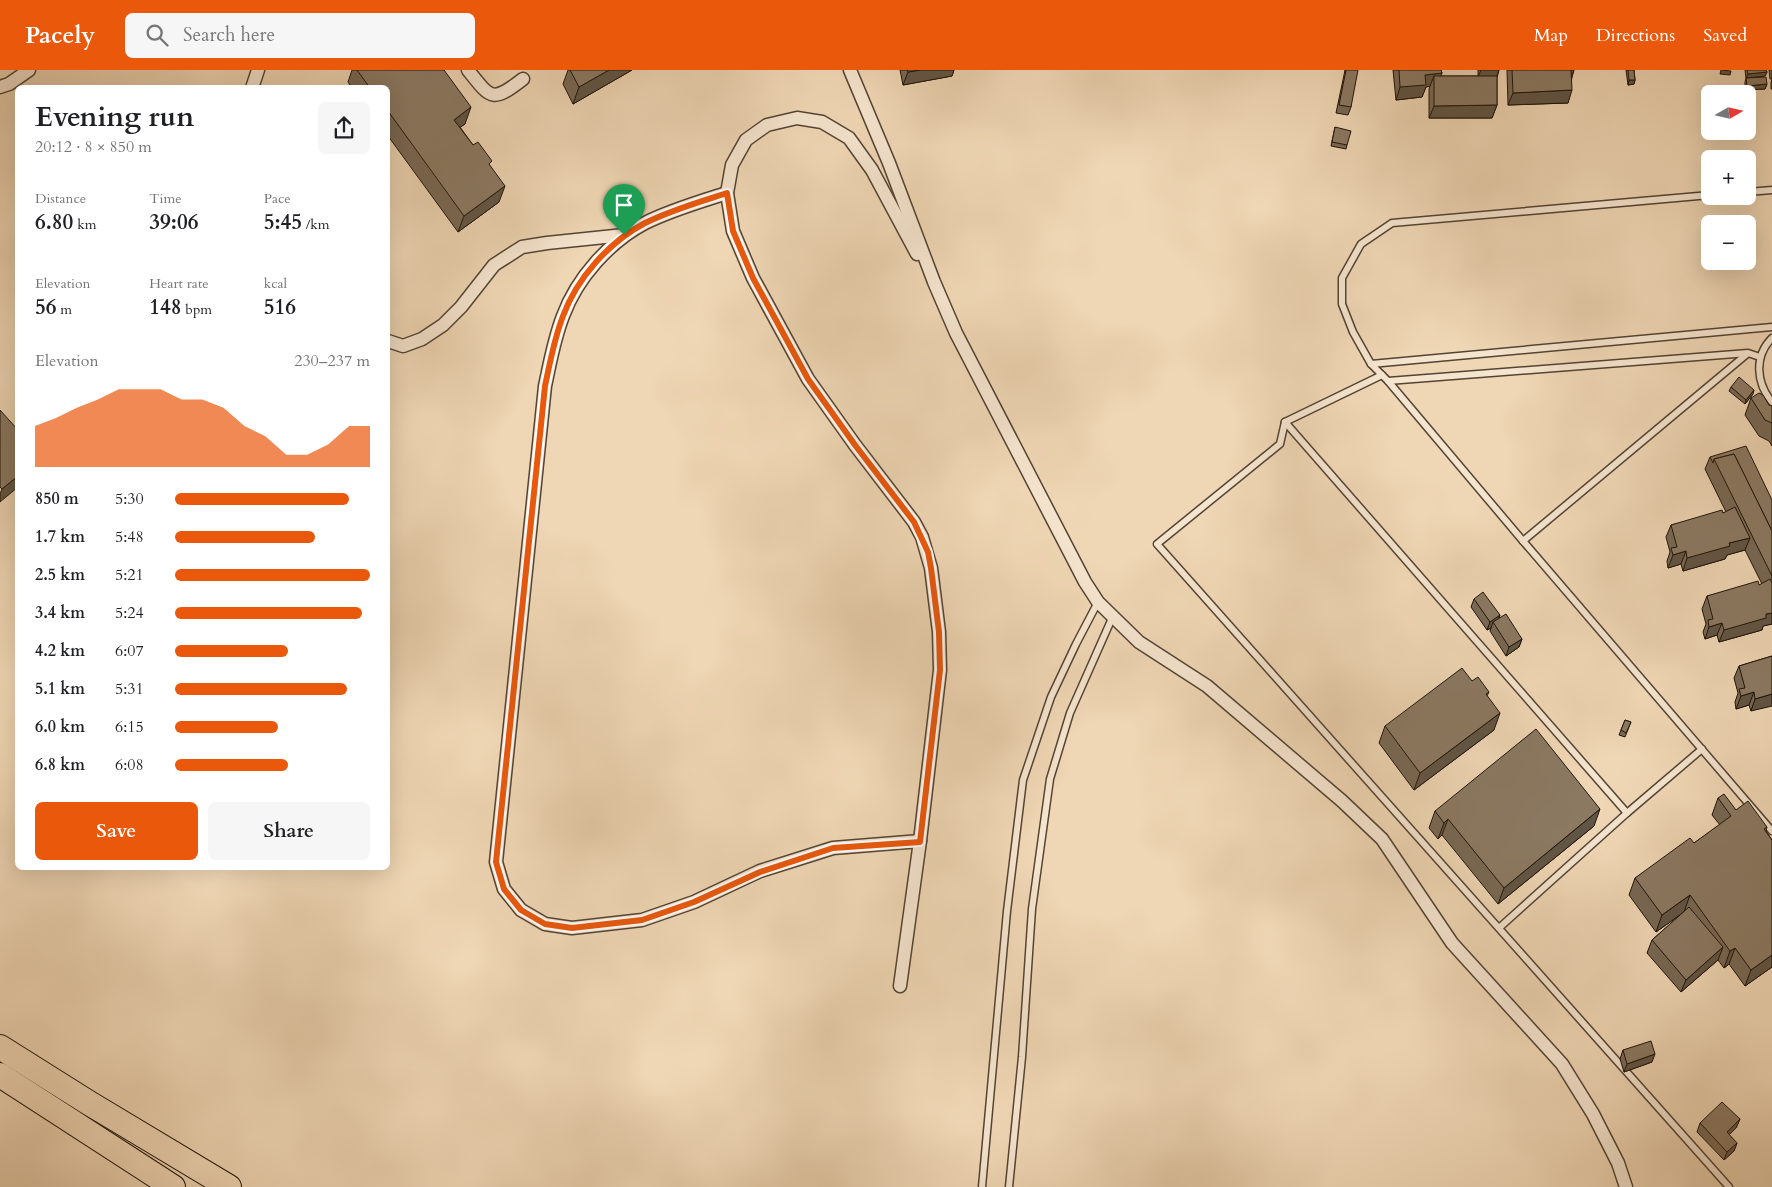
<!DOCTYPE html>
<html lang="en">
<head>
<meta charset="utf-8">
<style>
  :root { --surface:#fff; --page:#f6f6f6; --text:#202124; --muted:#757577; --accent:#ea580c }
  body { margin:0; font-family:Cardo,serif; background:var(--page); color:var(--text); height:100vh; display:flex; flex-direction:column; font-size:19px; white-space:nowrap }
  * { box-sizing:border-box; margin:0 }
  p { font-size:16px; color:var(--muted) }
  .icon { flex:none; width:28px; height:28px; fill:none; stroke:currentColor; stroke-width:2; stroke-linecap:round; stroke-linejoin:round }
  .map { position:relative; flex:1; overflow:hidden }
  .panel { position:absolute; left:15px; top:15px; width:375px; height:785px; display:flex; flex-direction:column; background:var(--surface); border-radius:8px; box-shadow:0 5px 20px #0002 }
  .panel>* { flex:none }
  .needle { width:32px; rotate:81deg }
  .tools { position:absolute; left:1701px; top:15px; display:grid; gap:10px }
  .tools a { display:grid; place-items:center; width:55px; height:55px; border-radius:8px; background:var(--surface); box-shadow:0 5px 20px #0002; font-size:25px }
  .pin { position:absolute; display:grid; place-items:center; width:42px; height:42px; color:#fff; margin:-51px -21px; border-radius:50% 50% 50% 0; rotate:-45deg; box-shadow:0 0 5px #0007 }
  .pin .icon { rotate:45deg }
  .round { display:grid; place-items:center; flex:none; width:52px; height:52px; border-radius:8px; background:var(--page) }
  .overview { display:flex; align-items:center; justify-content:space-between; height:85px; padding:0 20px }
  h1 { font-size:28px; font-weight:800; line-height:38px }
  .metrics { display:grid; grid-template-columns:repeat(3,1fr); gap:8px; height:85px; padding:5px 20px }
  .metrics div { display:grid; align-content:center }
  .metrics b { font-size:21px; font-weight:800 }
  .metrics small { font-size:14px; font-weight:400 }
  .metrics p { font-size:14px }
  .chart { height:140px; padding:10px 20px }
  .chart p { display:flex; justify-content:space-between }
  .chart svg { width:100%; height:90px; margin-top:5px; fill:var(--accent); opacity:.7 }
  .action { display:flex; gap:10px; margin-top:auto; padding:10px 20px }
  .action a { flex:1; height:58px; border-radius:8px; background:var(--accent); color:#fff; font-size:20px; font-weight:800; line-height:58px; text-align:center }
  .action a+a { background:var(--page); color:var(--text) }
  ul { padding:0 20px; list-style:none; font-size:16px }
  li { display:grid; grid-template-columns:80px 60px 1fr; align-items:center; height:38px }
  li i { height:12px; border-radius:6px; background:var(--accent) }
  header { display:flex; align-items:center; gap:30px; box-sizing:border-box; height:70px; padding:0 25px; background:var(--accent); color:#fff }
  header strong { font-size:24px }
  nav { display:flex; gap:28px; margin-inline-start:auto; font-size:18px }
  .search { width:350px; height:45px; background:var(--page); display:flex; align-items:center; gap:12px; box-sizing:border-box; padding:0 18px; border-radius:8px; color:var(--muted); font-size:19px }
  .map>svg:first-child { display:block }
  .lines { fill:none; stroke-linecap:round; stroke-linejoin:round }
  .lane-casing { stroke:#534434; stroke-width:9 }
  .street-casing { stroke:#534434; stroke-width:15 }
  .highway-casing { stroke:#1f1409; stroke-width:26 }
  .lane { stroke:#f5e4ce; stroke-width:6 }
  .street { stroke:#f5e4ce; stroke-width:12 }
  .highway { stroke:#efd6b4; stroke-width:24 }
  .wall { fill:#786854; stroke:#1f1409 }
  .shaded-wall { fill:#615545; stroke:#1f1409 }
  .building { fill:#8b7962; stroke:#1f1409 }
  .route-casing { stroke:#fff; stroke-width:10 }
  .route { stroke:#ea580c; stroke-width:6 }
</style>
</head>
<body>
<header>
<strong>Pacely</strong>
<div class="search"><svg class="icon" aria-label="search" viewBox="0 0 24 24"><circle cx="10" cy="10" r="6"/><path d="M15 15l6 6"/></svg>Search here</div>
<nav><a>Map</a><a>Directions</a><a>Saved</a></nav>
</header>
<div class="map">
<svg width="1772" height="1117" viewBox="0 0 1772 1117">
  <rect width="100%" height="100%" fill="#efd6b4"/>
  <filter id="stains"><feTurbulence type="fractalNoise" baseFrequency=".004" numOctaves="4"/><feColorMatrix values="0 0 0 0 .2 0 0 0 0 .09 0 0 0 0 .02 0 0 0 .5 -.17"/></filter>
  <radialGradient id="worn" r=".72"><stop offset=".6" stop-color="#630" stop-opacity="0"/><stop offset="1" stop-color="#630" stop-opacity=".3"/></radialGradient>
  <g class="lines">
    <g class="lane-casing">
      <g id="lane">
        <polyline points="1748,122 1772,120"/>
        <polyline points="1710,125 1392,153 1361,174 1342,208 1342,234 1353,262 1371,294 1388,311 1523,471 1772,761"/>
        <path d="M 1772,268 C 1754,286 1756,313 1772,332"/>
        <polyline points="1371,294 1772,257"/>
        <polyline points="1388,311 1748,283 1760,287"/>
        <polyline points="1285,352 1280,374 1157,474 1729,1117"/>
        <polyline points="1285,352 1627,743"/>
        <polyline points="1285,352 1382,305"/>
        <polyline points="1523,471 1747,284"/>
        <polyline points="1499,858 1627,743 1702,679"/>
        <polyline points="982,1117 1007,841 1023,710 1051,627 1076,574 1098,532"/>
        <polyline points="1009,1117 1022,987 1032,839 1050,709 1070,643 1113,546"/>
      </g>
    </g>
    <g class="street-casing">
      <g id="street">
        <path d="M 468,0 C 491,29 492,33 523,9"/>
        <polyline points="850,0 889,93 934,212 956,263 1085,512 1098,532 1139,572 1207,616 1342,731 1382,769 1452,873 1562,994 1593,1044 1618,1093 1626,1117"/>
        <polyline points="0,17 9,14 29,0"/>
        <polyline points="252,18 258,0"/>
        <path d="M 727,123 C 699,132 671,140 645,153 C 609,172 577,208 563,246 C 554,269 550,293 545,316 L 496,792 L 504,819 L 521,840 L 545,854 L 572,858 L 642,850 L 694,832 L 760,801 L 833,778 L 920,771"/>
        <polyline points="388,271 403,276 422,269 443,255 461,237 494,195 522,177 547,173 624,165"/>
        <polyline points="900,916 920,771 940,600 939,562 931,498 922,467 914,452 855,375 808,309 753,208 733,161 727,123 732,95 746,70 767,55 797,48 822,52 849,68 872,100 917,184"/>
      </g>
    </g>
    <g class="highway-casing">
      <g id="highway">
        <polyline points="0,977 89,1033 229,1117"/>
        <polyline points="0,1005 173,1117"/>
      </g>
    </g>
    <use href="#lane" class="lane"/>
    <use href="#street" class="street"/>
    <use href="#highway" class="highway"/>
  </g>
  <g class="wall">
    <polygon points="352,0 444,0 465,54 460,57 473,75 490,96 499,132 458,162 388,66 388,18 352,18 348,12"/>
    <polygon points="568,0 632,0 573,34 563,14"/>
    <polygon points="900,0 954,0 952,6 903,15"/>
    <polygon points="1345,0 1351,37 1348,45 1336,43 1344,5"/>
    <polygon points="1393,0 1441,0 1442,3 1440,6 1478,6 1478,0 1499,0 1497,8 1497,35 1492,48 1429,48 1429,19 1430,16 1426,17 1422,27 1396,30"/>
    <polygon points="1507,0 1574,0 1572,7 1568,33 1508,35"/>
    <polygon points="1626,0 1634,0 1635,10 1634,14 1628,15"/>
    <polygon points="1745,0 1766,0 1767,2 1765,6 1746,8"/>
    <polygon points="1769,0 1772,0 1772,19 1771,19 1771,12 1772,9 1770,9"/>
    <polygon points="1746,8 1767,14 1765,19 1745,20 1745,12"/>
    <polygon points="1335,57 1347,75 1346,79 1331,76"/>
    <polygon points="1731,317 1753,324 1745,334 1729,321"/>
    <polygon points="1751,328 1772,336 1772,376 1769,371 1759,366 1745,345"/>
    <polygon points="1710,387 1772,430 1772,554 1763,556 1762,560 1719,572 1717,565 1705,569 1703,562 1706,554 1702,539 1707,526 1759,515 1762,514 1745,480 1727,485 1725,489 1683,501 1681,494 1668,498 1667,491 1670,482 1666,467 1671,455 1723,443 1726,442 1705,399"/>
    <polygon points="1474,529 1500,545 1499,549 1522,569 1519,577 1506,586 1490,561 1491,558 1487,560 1471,537"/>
    <polygon points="1772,586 1751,641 1749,635 1736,639 1735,632 1738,623 1734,608 1739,596"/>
    <polygon points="1472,611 1489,622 1487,626 1494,660 1414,720 1379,673 1385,656"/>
    <polygon points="1625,650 1631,652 1625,667 1619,665"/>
    <polygon points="1718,728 1736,740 1767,757 1766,761 1772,770 1772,897 1745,916 1729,894 1724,898 1718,890 1681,922 1647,883 1652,870 1684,842 1656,862 1629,825 1635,808 1694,773 1720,755 1712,745"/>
    <polygon points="1435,741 1594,756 1498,834 1442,765 1438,769 1429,758"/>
    <polygon points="1623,980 1652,992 1624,1002 1620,989"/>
    <polygon points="1740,1049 1736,1058 1729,1065 1737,1073 1734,1081 1724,1090 1697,1062 1700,1053"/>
  </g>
  <g class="shaded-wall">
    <polygon points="609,0 632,0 573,34 579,17"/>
    <polygon points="920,0 954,0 952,6 903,15 908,2"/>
    <polygon points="1481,0 1499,0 1495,11 1477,9"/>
    <polygon points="1570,0 1574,0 1571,10"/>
    <polygon points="1721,0 1731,1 1730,5 1720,4"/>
    <polygon points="1767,2 1765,6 1746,8 1748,4"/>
    <polygon points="1442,3 1437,16 1434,6 1430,16 1426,17 1422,27 1396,30 1400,17 1425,5"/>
    <polygon points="1629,10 1635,10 1634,14 1628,15"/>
    <polygon points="1767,14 1765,19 1745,20 1747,16"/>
    <polygon points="1572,20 1568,33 1508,35 1513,23"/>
    <polygon points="1497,35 1492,48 1429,48 1434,36"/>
    <polygon points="471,37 465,54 448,66 454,50"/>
    <polygon points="505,116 499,132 458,162 464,146"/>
    <polygon points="1754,320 1753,324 1745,334 1746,330"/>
    <polygon points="18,406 18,417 0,432 0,424 2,419"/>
    <polygon points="1750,468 1745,480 1727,485 1725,489 1683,501 1687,488 1729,473"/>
    <polygon points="1686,481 1681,494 1668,498 1673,485"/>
    <polygon points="1772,543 1772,554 1763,556 1762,560 1719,572 1724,560 1766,544"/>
    <polygon points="1500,545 1497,553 1493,552 1491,558 1487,560 1490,552"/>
    <polygon points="1722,553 1717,565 1705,569 1709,557"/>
    <polygon points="1522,569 1519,577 1506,586 1509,577"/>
    <polygon points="1754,622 1749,635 1736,639 1741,626"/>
    <polygon points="1772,624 1772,636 1751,641 1755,629"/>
    <polygon points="1500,643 1494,660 1414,720 1420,703"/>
    <polygon points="1600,739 1594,756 1498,834 1504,818"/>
    <polygon points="1448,749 1442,765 1438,769 1444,753"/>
    <polygon points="1690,825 1684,842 1656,862 1662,845"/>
    <polygon points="1723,877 1718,890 1681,922 1686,910"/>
    <polygon points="1735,878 1729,894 1724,898 1730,881"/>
    <polygon points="1772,885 1772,897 1745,916 1751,900"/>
    <polygon points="1655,984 1652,992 1624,1002 1627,994"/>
    <polygon points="1740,1049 1736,1058 1724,1070 1727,1062"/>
    <polygon points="1737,1073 1734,1081 1724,1090 1727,1082"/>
  </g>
  <g class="building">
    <polygon points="357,0 444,0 471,37 454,50 473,75 478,72 492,91 489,94 505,116 464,146 388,41 388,18 370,18"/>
    <polygon points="570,0 609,0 579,17"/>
    <polygon points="907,0 920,0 908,2"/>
    <polygon points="1346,0 1358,0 1351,37 1339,35"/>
    <polygon points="1399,0 1441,0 1442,3 1425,5 1426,15 1400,17"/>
    <polygon points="1512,0 1571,0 1572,20 1513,23"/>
    <polygon points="1628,0 1634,0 1635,10 1629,10"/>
    <polygon points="1747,0 1766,0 1767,2 1748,4"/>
    <polygon points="1434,6 1497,6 1497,35 1434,36"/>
    <polygon points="1766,7 1767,14 1747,16 1746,8"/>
    <polygon points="1335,57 1351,61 1347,75 1332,72"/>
    <polygon points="1739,307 1754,320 1746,330 1731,317"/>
    <polygon points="1759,323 1763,325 1769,335 1772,336 1772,353 1765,350 1751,328"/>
    <polygon points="0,340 18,360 18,406 2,419 0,417"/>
    <polygon points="1746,376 1772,430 1772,461 1734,384 1714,389 1713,393 1710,387"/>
    <polygon points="1734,384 1772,461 1772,506 1714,389"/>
    <polygon points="1735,437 1750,468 1729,473 1730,476 1687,488 1686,481 1673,485 1671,478 1677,477 1671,455 1722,440 1723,443"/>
    <polygon points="1770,509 1772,513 1772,543 1766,544 1766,548 1724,560 1722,553 1709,557 1708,550 1713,549 1707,526 1758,511 1759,515"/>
    <polygon points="1483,522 1500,545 1490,552 1474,529"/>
    <polygon points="1506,544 1522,569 1509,577 1493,552"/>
    <polygon points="1772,586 1772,624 1755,629 1754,622 1741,626 1739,619 1745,618 1739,596"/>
    <polygon points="1462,598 1472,611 1478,607 1489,622 1486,624 1500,643 1420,703 1385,656"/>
    <polygon points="1625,650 1631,652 1626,663 1621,660"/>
    <polygon points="1536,659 1600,739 1504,818 1448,749 1444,753 1435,741"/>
    <polygon points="1724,724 1736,740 1748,731 1767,757 1764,759 1772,770 1772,885 1751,900 1735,878 1730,881 1690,825 1662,845 1635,808 1690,768 1694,773 1731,746 1718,728"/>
    <polygon points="1689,837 1723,877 1686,910 1652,870"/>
    <polygon points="1651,971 1655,984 1627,994 1623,980"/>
    <polygon points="1722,1032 1740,1049 1727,1062 1737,1073 1727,1082 1700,1053"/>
  </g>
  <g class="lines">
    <g class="route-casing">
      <path id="route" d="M 727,123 L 733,161 L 753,208 L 808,309 L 855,375 L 914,452 L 928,482 L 931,498 L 939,562 L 940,600 L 920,772 L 833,778 L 760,802 L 694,832 L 642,850 L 572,858 L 545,854 L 521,840 L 504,819 L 496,792 L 545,316 C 550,293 554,269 563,246 C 577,208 609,172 645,153 C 671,140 699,132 727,123 Z"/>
    </g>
    <use href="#route" class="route"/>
  </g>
  <rect width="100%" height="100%" filter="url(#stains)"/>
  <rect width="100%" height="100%" fill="url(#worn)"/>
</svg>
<div class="tools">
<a><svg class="needle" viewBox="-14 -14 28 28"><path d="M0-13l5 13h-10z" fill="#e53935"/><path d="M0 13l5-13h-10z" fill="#757577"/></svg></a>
<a>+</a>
<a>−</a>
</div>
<div class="pin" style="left:624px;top:165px;background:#1e9e55"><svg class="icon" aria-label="arrive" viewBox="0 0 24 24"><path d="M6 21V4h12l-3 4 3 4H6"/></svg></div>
<section class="panel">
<div class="overview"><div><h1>Evening run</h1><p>20:12 · 8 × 850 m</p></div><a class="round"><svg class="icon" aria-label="share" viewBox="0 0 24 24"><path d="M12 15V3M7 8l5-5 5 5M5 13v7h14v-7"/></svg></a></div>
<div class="metrics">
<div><p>Distance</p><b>6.80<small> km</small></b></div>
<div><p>Time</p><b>39:06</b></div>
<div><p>Pace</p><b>5:45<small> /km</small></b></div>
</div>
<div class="metrics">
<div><p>Elevation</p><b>56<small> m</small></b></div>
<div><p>Heart rate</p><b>148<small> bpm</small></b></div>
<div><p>kcal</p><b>516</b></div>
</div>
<div class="chart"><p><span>Elevation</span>230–237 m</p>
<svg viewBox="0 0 160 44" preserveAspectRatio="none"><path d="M0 44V24L10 20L20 15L30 11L40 6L50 6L60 6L70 11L80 11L90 15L100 24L110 29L120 38L130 38L140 33L150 24L160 24V44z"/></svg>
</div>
<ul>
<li><b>850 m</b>5:30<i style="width:89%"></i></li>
<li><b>1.7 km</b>5:48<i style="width:72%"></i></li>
<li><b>2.5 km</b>5:21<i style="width:100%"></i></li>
<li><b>3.4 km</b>5:24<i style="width:96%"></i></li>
<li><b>4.2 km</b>6:07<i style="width:58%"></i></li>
<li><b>5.1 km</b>5:31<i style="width:88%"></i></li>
<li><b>6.0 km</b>6:15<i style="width:53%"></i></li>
<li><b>6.8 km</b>6:08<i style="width:58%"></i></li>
</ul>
<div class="action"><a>Save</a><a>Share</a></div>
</section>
</div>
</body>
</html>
